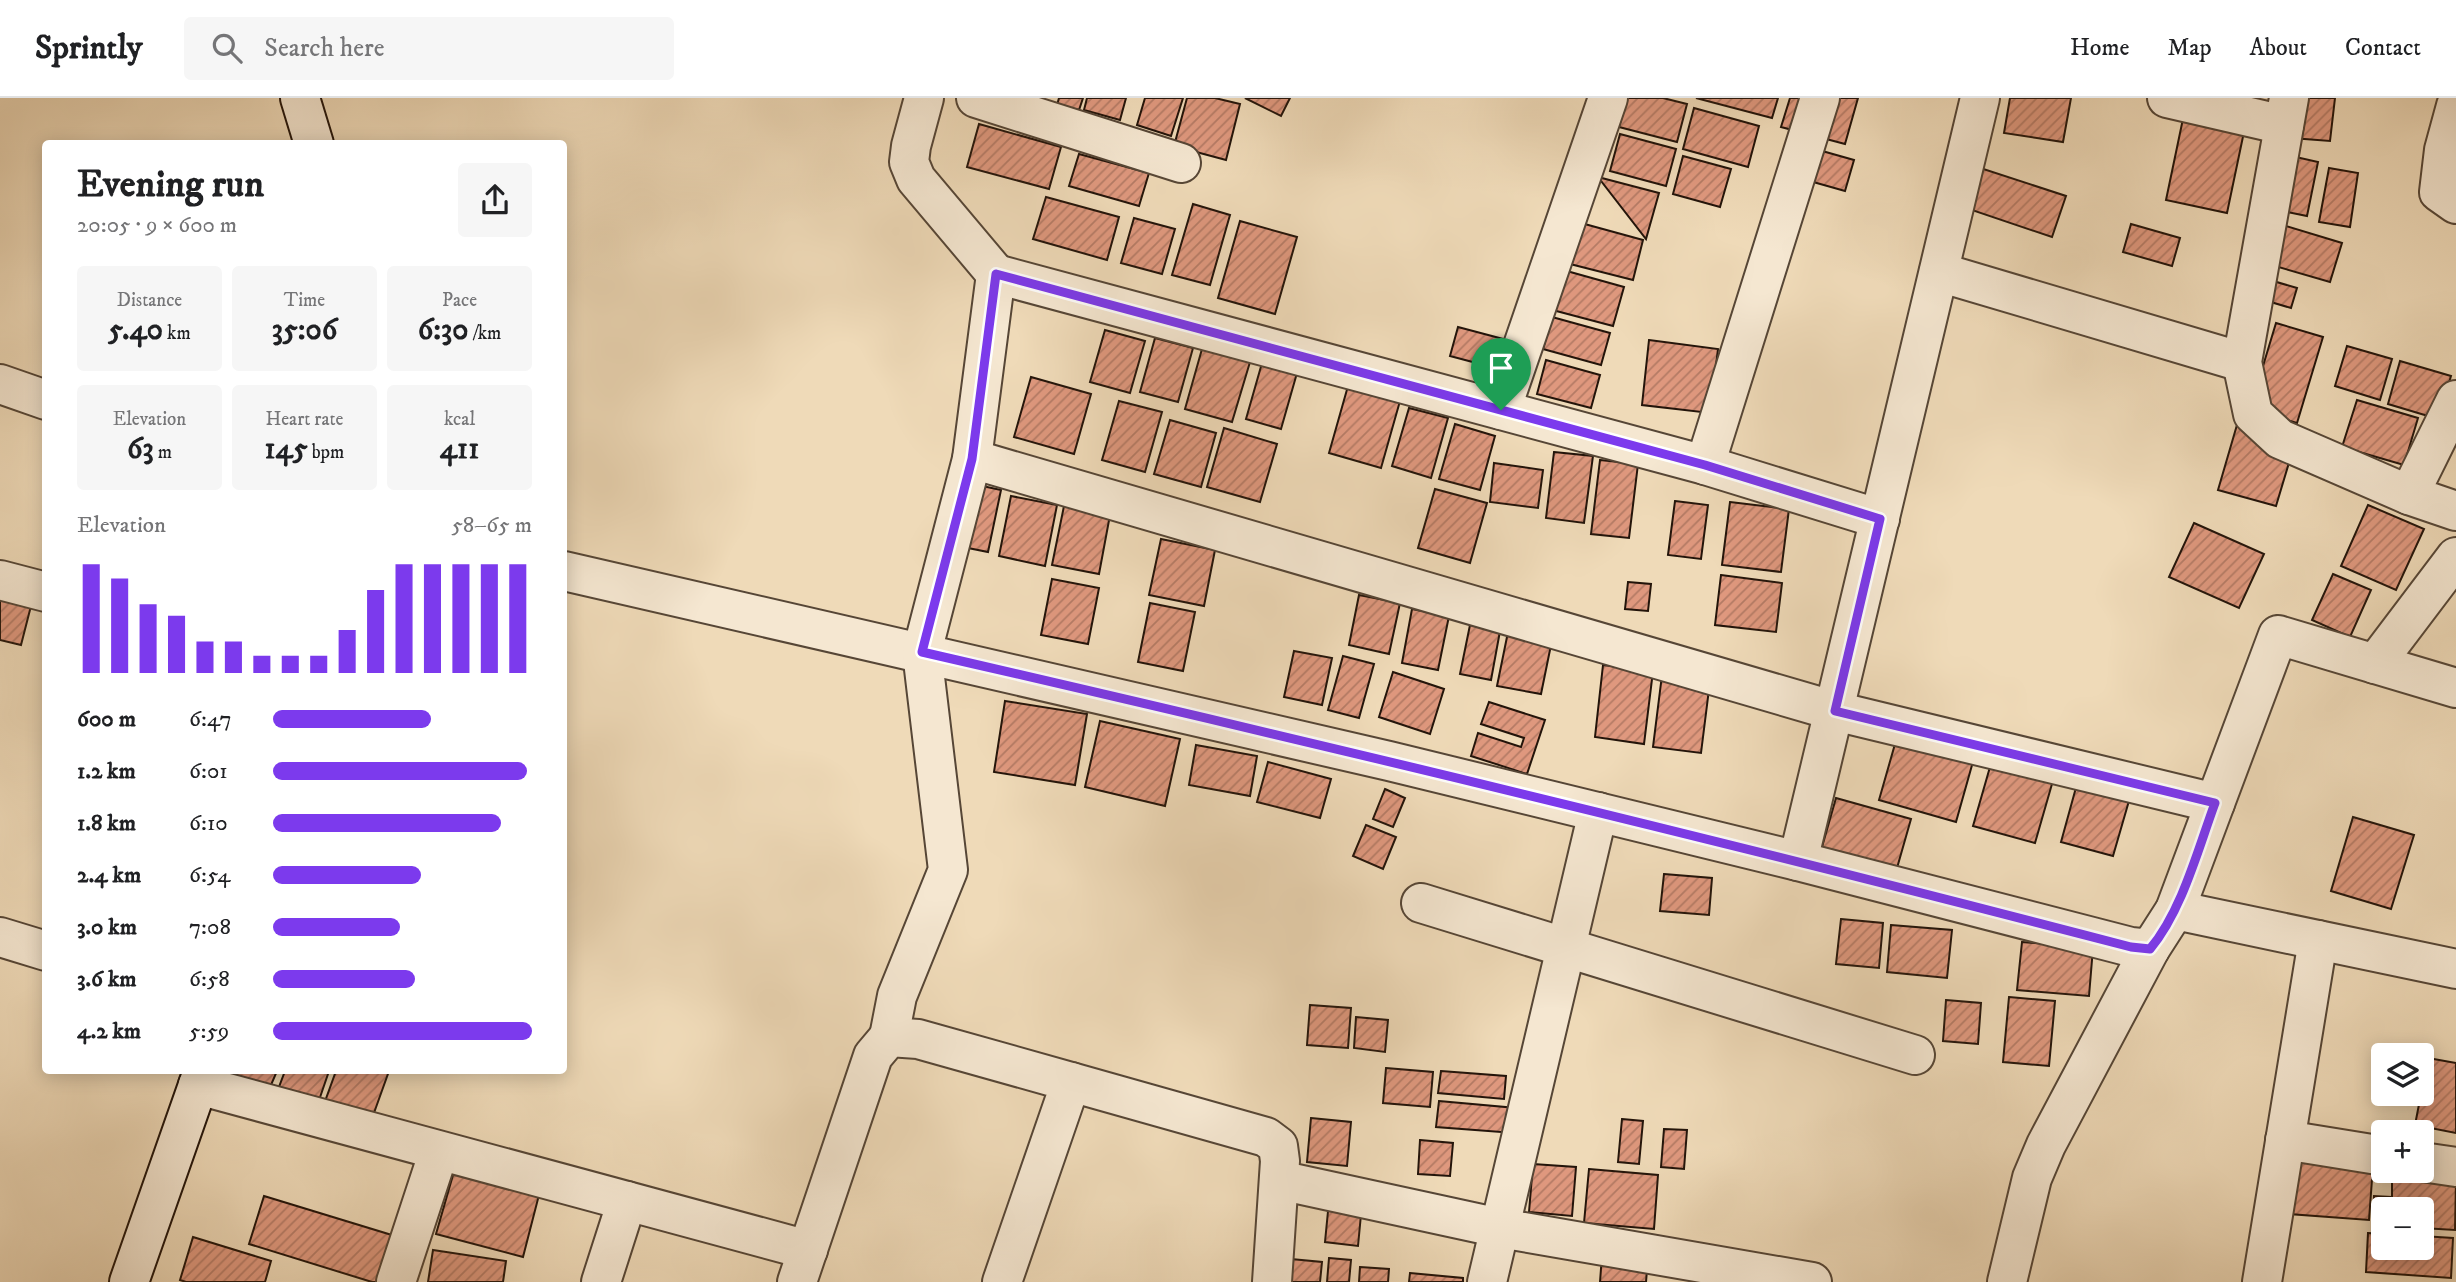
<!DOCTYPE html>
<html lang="en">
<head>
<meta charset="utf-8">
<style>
  :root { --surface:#fff; --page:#f6f6f6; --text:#202124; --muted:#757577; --line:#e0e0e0; --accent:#7c3aed }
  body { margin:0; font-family:"IM FELL DW Pica",serif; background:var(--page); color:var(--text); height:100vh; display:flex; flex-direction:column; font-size:26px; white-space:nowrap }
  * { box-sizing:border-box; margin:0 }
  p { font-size:23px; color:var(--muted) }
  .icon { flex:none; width:38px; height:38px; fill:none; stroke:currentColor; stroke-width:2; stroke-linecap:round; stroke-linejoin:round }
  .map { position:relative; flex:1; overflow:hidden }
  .side { position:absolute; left:42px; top:42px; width:525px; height:934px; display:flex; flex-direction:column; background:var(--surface); border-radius:7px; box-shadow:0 4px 18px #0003 }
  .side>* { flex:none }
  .buttons { position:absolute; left:2371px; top:945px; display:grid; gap:14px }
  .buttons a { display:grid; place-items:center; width:63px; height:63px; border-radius:7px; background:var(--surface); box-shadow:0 4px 18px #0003; font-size:35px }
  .pin { position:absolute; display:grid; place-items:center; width:60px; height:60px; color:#fff; margin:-72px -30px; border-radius:50% 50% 50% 0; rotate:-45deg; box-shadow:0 0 7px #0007 }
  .pin .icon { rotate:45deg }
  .round { display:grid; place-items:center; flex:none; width:74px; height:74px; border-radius:7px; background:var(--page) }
  .overview { display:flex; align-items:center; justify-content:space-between; height:119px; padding:0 35px }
  h1 { font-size:38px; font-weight:800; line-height:52px }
  .stats { display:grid; grid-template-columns:repeat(3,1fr); gap:10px; height:119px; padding:7px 35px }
  .stats div { display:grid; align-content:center; border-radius:7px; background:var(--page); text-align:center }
  .stats b { font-size:30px; font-weight:800 }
  .stats small { font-size:19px; font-weight:400 }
  .stats p { font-size:19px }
  .chart { height:196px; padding:14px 35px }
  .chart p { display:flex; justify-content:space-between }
  .chart svg { width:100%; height:126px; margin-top:7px; stroke:var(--accent); stroke-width:6 }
  ul { padding:0 35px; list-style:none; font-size:23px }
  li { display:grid; grid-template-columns:112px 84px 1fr; align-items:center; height:52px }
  li i { height:18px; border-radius:9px; background:var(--accent) }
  header { display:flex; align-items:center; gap:42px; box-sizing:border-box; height:98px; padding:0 35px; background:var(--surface); border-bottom:2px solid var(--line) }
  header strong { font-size:33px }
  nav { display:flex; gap:38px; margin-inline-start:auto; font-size:24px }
  .search { width:490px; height:63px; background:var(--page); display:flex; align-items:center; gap:18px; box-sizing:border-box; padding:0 24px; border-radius:7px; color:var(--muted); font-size:26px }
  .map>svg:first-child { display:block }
  .building { fill:url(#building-hatch); stroke:#23140a; stroke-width:2 }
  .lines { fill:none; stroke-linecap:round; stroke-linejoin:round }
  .street-casing { stroke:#564636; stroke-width:42 }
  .secondary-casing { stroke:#23140a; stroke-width:42 }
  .street { stroke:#f5e7d1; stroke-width:38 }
  .secondary { stroke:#f5e7d1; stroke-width:38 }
  .route-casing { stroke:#fff; stroke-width:14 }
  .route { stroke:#7c3aed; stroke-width:9 }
</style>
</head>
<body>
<header>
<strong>Sprintly</strong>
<div class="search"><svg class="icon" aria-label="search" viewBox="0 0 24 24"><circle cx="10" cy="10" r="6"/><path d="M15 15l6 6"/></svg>Search here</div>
<nav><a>Home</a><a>Map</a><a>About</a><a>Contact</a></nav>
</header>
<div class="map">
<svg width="2456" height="1184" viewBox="0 0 2456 1184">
  <defs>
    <pattern id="building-hatch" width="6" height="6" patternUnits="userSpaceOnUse" patternTransform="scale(1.75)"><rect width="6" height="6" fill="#df987e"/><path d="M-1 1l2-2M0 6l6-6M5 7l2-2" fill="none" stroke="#b47b65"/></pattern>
  </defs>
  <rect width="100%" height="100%" fill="#efdab8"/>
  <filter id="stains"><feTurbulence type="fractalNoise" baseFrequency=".00286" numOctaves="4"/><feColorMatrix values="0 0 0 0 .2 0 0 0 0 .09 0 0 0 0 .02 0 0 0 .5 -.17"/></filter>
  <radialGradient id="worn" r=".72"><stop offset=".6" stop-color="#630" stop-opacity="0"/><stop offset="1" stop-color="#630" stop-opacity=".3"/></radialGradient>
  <g class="building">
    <polygon points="1059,0 1083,0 1079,12 1057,7"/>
    <polygon points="1087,0 1126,0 1120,22 1084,12"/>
    <polygon points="1145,0 1183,0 1171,38 1137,27"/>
    <polygon points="1187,0 1215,0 1240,6 1226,62 1174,48"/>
    <polygon points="1245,0 1290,0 1281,18"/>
    <polygon points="1627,0 1663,0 1687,6 1677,44 1619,29"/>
    <polygon points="1696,0 1778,0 1772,20"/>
    <polygon points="1790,0 1858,0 1845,46 1781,29"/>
    <polygon points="2010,0 2071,0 2063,44 2004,35"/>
    <polygon points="2296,0 2335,0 2330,43 2292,40"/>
    <polygon points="1694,10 1759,28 1748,69 1683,51"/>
    <polygon points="2184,16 2245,29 2227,115 2166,102"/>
    <polygon points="979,26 1061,49 1049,91 967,69"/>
    <polygon points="1620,36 1676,51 1666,88 1610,73"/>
    <polygon points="1801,47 1854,62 1845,93 1792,78"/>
    <polygon points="1079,56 1149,75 1139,108 1069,88"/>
    <polygon points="2283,56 2318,64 2307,118 2272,111"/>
    <polygon points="1683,58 1731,71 1720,109 1673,96"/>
    <polygon points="1968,66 2066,98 2052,139 1954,106"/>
    <polygon points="2329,70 2358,75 2350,129 2319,124"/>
    <polygon points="1598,79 1659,95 1646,141"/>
    <polygon points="1046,99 1119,119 1107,162 1033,141"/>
    <polygon points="1193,106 1230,117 1210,187 1172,177"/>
    <polygon points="1134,120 1175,131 1162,176 1121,165"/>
    <polygon points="2263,121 2342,145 2330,184 2251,161"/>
    <polygon points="1240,123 1297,139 1275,216 1218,200"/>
    <polygon points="1581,125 1643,142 1633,182 1570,166"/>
    <polygon points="2131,126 2180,140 2172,168 2123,154"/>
    <polygon points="1556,170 1624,189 1613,228 1545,210"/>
    <polygon points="2243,174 2297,190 2291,210 2237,194"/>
    <polygon points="1552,219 1610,235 1601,267 1543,251"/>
    <polygon points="2276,225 2323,239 2297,325 2250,311"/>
    <polygon points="1458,229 1507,242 1499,271 1450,258"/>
    <polygon points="1105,232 1145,243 1130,295 1090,284"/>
    <polygon points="1155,240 1193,250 1178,304 1140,294"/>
    <polygon points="1649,242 1718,251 1710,315 1642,307"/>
    <polygon points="2347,248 2392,261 2380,302 2335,288"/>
    <polygon points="1202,251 1250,264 1232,324 1185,311"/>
    <polygon points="1546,262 1600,277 1591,310 1537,296"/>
    <polygon points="2400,263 2451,278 2438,321 2388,306"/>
    <polygon points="1262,265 1297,275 1281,331 1246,321"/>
    <polygon points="1031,279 1091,296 1074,356 1014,339"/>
    <polygon points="1348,288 1400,303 1381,370 1329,355"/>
    <polygon points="2357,302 2418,320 2404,367 2342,349"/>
    <polygon points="1119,303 1162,314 1145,374 1102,362"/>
    <polygon points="1409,310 1448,320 1431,380 1392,368"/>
    <polygon points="2239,320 2297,338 2276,408 2218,392"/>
    <polygon points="1170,322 1216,335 1201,389 1154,376"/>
    <polygon points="1455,326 1495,338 1480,392 1439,381"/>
    <polygon points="1224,330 1277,346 1260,404 1207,389"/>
    <polygon points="1554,354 1593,358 1584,425 1546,420"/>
    <polygon points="1600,362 1638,366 1629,440 1591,436"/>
    <polygon points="1494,365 1543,372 1538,410 1490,404"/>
    <polygon points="950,381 1001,392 988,454 938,444"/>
    <polygon points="1435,391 1487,405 1470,465 1418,450"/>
    <polygon points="1011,398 1057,407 1045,468 999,458"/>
    <polygon points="1675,403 1708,407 1701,461 1668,457"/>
    <polygon points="1730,404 1789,411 1781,474 1722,467"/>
    <polygon points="2368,407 2424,431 2396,492 2341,468"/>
    <polygon points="1064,408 1110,417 1099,476 1052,467"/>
    <polygon points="2194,425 2264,456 2239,510 2169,479"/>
    <polygon points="1161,441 1215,452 1204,508 1149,497"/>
    <polygon points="2333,476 2371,492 2350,539 2312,522"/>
    <polygon points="1721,477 1782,485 1776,534 1715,527"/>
    <polygon points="1052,481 1099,490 1088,546 1041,537"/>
    <polygon points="1628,484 1651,486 1648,513 1625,511"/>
    <polygon points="0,496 32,504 21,547 0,542"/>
    <polygon points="1359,497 1400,505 1389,556 1349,547"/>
    <polygon points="1150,505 1195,514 1183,573 1138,564"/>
    <polygon points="1412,511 1449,518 1438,572 1402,565"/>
    <polygon points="1470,527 1500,533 1491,582 1460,576"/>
    <polygon points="1508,534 1552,542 1541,596 1497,588"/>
    <polygon points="1294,553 1332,560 1322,607 1284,599"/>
    <polygon points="1343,558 1374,566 1359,620 1328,612"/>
    <polygon points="1603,567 1653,573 1644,646 1595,639"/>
    <polygon points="1393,574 1444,591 1430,636 1379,619"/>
    <polygon points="1662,577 1710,583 1701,655 1653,649"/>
    <polygon points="1005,603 1087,616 1075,687 994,674"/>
    <polygon points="1489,604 1545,622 1527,676 1471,658 1478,635 1521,649 1524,640 1481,626"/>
    <polygon points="1100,623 1180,641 1165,708 1085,689"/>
    <polygon points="1897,639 1974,660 1956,724 1879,702"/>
    <polygon points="1196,647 1257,658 1250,698 1189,687"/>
    <polygon points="1992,662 2054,679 2035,745 1973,728"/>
    <polygon points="1268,664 1331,681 1320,720 1257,704"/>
    <polygon points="2080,675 2133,689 2113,758 2061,744"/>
    <polygon points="1385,691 1405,700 1393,729 1373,721"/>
    <polygon points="1836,700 1911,721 1895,777 1820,756"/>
    <polygon points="2353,719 2414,737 2391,811 2331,793"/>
    <polygon points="1366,727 1396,739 1383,771 1353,758"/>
    <polygon points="1664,776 1712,780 1709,817 1660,813"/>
    <polygon points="1841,821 1883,825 1879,870 1836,866"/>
    <polygon points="1891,827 1952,832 1947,880 1887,874"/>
    <polygon points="2022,844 2093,850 2089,898 2017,892"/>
    <polygon points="2009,899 2055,903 2049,968 2003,964"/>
    <polygon points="1946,902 1981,905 1978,946 1943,943"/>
    <polygon points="1310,907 1351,910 1348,950 1307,947"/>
    <polygon points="1356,919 1388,922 1385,954 1354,950"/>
    <polygon points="2428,960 2456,965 2456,1035 2415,1027"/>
    <polygon points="1386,970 1433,974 1430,1009 1383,1005"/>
    <polygon points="218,973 277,973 268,994"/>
    <polygon points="285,973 329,973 316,1011 276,997"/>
    <polygon points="336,973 389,973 370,1026 323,1009"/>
    <polygon points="1441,973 1506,978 1504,1001 1438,995"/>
    <polygon points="1439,1003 1516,1010 1514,1035 1436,1029"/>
    <polygon points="1311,1020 1351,1024 1347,1068 1307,1064"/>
    <polygon points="1622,1021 1643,1023 1639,1066 1618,1064"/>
    <polygon points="1664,1031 1687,1032 1684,1071 1661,1069"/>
    <polygon points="1420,1042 1453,1045 1450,1078 1418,1076"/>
    <polygon points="2293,1063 2373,1068 2369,1122 2289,1116"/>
    <polygon points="1533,1066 1576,1069 1572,1118 1529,1114"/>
    <polygon points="455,1070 540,1093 523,1159 436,1136"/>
    <polygon points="1589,1071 1658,1077 1654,1131 1584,1125"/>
    <polygon points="2392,1080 2456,1083 2455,1132 2422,1130 2422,1111 2384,1111 2384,1128 2373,1128 2374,1098 2392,1099"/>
    <polygon points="264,1098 395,1138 381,1184 372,1184 249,1146"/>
    <polygon points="1329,1103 1362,1106 1358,1148 1325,1144"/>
    <polygon points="2368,1135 2384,1136 2384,1150 2422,1150 2422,1138 2453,1140 2451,1180 2366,1174"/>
    <polygon points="193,1139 271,1163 265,1184 186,1184 180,1182"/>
    <polygon points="1603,1144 1649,1148 1646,1184 1600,1184"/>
    <polygon points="433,1152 506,1163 503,1184 428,1184"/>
    <polygon points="1329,1160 1351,1162 1349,1184 1327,1184"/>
    <polygon points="1291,1161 1322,1164 1320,1184 1289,1184"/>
    <polygon points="1360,1169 1389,1171 1388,1184 1359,1184"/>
    <polygon points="1410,1175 1463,1180 1463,1184 1409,1184"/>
  </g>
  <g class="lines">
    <g class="street-casing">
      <g id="street">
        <polyline points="976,0 1181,65"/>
        <polyline points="2167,0 2284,27"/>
        <polyline points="2289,0 2242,264 2253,316 2280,341 2409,397"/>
        <polyline points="2456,8 2444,52 2439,94 2456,106"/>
        <polyline points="1939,174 2242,264"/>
        <polyline points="996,176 1705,367 1880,421"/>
        <polyline points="0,286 46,302"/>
        <polyline points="2456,302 2409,397 2456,413"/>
        <polyline points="1501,312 1608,0"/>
        <polyline points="972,361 1835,613 2215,705"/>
        <polyline points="1705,367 1820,0"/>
        <polyline points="564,473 1389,663 1798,763 2131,849 2150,851 2175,812 2278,537 2456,590"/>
        <polyline points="0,482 46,494"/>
        <polyline points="2375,566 2456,459"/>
        <polyline points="1798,763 1980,0"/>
        <polyline points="1421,805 1915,957"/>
        <polyline points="2175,812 2456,871"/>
        <polyline points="0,839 46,853"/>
        <polyline points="889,939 897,898 948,772 922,554 972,361 996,176 916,81 909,64 911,48 924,0"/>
        <polyline points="1071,984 1266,1039 1278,1048 1280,1063 1272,1184"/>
        <polyline points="198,987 808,1152"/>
        <polyline points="2285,1042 2384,1058"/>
        <polyline points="2422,1064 2456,1069"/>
        <polyline points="1279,1082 1500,1130 1812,1184"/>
        <polyline points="396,1184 439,1053"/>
        <polyline points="601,1184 627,1103"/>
        <polyline points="797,1184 873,958 889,939 918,941 1071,984 1002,1184"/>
        <polyline points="1487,1184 1598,714"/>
        <polyline points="2007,1184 2032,1080 2046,1047 2150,851"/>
        <polyline points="2262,1184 2318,842"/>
      </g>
    </g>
    <g class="secondary-casing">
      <g id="secondary">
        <polyline points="300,0 314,46"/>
        <polyline points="129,1184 203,973"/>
      </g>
    </g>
    <use href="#street" class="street"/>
    <use href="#secondary" class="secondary"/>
  </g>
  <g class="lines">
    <g class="route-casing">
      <path id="route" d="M 996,176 L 1705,367 L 1880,421 L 1835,613 L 2215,705 C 2198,751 2182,813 2150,851 L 2131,849 C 1729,744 1326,647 922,554 L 972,361 Z"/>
    </g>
    <use href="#route" class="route"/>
  </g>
  <rect width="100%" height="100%" filter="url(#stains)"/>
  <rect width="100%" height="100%" fill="url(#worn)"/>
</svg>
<div class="buttons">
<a><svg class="icon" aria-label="layers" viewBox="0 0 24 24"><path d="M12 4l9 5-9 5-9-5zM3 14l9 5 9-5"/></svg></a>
<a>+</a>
<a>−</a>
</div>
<div class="pin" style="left:1501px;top:312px;background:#1e9e55"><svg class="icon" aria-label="arrive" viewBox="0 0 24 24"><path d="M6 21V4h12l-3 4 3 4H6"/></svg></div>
<section class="side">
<div class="overview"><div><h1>Evening run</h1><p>20:05 · 9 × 600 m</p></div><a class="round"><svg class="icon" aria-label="share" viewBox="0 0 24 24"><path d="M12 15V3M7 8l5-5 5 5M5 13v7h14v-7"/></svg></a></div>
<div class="stats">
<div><p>Distance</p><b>5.40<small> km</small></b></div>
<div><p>Time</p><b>35:06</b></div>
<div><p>Pace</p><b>6:30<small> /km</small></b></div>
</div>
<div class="stats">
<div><p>Elevation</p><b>63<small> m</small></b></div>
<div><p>Heart rate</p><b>145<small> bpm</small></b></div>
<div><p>kcal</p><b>411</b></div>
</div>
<div class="chart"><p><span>Elevation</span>58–65 m</p>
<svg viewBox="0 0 160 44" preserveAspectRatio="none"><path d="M5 44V6M15 44V11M25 44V20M35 44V24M45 44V33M55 44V33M65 44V38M75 44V38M85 44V38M95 44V29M105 44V15M115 44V6M125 44V6M135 44V6M145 44V6M155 44V6"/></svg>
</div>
<ul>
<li><b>600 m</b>6:47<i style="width:61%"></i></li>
<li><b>1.2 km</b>6:01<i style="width:98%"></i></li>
<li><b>1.8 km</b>6:10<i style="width:88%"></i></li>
<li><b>2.4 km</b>6:54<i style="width:57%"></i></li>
<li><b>3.0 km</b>7:08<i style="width:49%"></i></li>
<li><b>3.6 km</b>6:58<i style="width:55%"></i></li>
<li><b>4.2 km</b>5:59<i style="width:100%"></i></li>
</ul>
</section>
</div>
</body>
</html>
